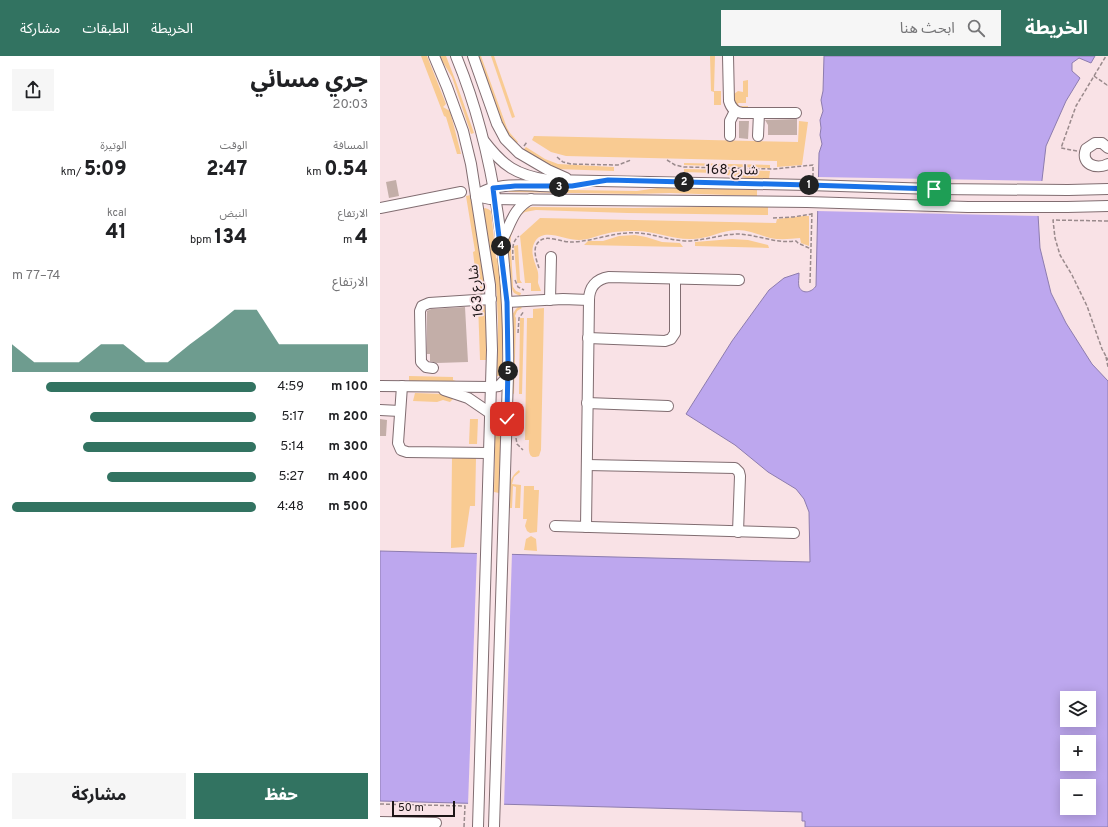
<!DOCTYPE html>
<html lang="ar">
<head>
<meta charset="utf-8">
<style>
  :root { --surface:#fff; --page:#f6f6f6; --text:#202124; --muted:#757577; --accent:#327361 }
  body { margin:0; font-family:Overpass,"Noto Sans Arabic",sans-serif; background:var(--page); color:var(--text); direction:rtl; height:100vh; display:flex; flex-direction:column; font-size:15px; white-space:nowrap }
  * { box-sizing:border-box; margin:0 }
  p { font-size:13px; color:var(--muted) }
  .icon { flex:none; width:22px; height:22px; fill:none; stroke:currentColor; stroke-width:2; stroke-linecap:round; stroke-linejoin:round }
  .map { position:relative; flex:1; overflow:hidden; direction:ltr }
  .drawer { display:flex; flex-direction:column; background:var(--surface); width:380px }
  .drawer>* { flex:none }
  .buttons { position:absolute; left:680px; top:635px; display:grid; gap:8px }
  .buttons a { display:grid; place-items:center; width:36px; height:36px; border-radius:0px; background:var(--surface); box-shadow:0 2px 10px #0003; font-size:20px }
  .scale { position:absolute; left:12px; bottom:10px; width:63px; box-sizing:border-box; padding-left:4px; border:2px solid #1d1617; border-top:0; font-size:11px; line-height:14px; white-space:nowrap; color:#1d1617; -webkit-text-stroke:3px #f9e2e6; paint-order:stroke }
  .pin { position:absolute; display:grid; place-items:center; width:34px; height:34px; color:#fff; margin:-17px; border-radius:8px; box-shadow:0 2px 6px #0006 }
  .km { position:absolute; width:20px; height:20px; margin:-10px; border-radius:50%; background:#222; color:#fff; font-size:11px; line-height:20px; text-align:center }
  .round { display:grid; place-items:center; flex:none; width:42px; height:42px; border-radius:0px; background:var(--page) }
  .summary { display:flex; align-items:center; justify-content:space-between; height:68px; padding:0 12px }
  h1 { font-size:22px; font-weight:800; line-height:30px }
  .figures { display:grid; grid-template-columns:repeat(3,1fr); gap:6px; height:68px; padding:4px 12px }
  .figures div { display:grid; align-content:center }
  .figures b { font-size:20px; font-weight:800 }
  .figures small { font-size:11px; font-weight:400 }
  .figures p { font-size:11px }
  .chart { height:112px; padding:8px 12px }
  .chart p { display:flex; justify-content:space-between }
  .chart svg { width:100%; height:72px; margin-top:4px; fill:var(--accent); opacity:.7 }
  .cta { display:flex; gap:8px; margin-top:auto; padding:8px 12px }
  .cta a { flex:1; height:46px; border-radius:0px; background:var(--accent); color:#fff; font-size:16px; font-weight:800; line-height:46px; text-align:center }
  .cta a+a { background:var(--page); color:var(--text) }
  ul { padding:0 12px; list-style:none; font-size:13px }
  li { display:grid; grid-template-columns:64px 48px 1fr; align-items:center; height:30px }
  li i { height:10px; border-radius:5px; background:var(--accent) }
  header { display:flex; align-items:center; gap:24px; box-sizing:border-box; height:56px; padding:0 20px; background:var(--accent); color:#fff }
  header strong { font-size:19px }
  nav { display:flex; gap:22px; margin-inline-start:auto; font-size:14px }
  .search { width:280px; height:36px; background:var(--page); display:flex; align-items:center; gap:10px; box-sizing:border-box; padding:0 14px; border-radius:0px; color:var(--muted); font-size:15px }
  main { display:flex; flex:1; min-height:0 }
  .map>svg:first-child { display:block }
  .green { fill:#f9cb92 }
  .water { fill:#bda7ee; stroke:#8d7cae; fill-rule:evenodd }
  .pier { fill:#f9e2e6 }
  .building { fill:#c3aea8 }
  .lines { fill:none; stroke-linecap:round; stroke-linejoin:round }
  .minor-casing { stroke:#816d71; stroke-width:12 }
  .path { stroke:#9a8a8c; stroke-width:1.5; stroke-dasharray:4 2; stroke-linecap:butt }
  .minor { stroke:#fff; stroke-width:10 }
  .minor-bridge-casing { stroke:#816d71; stroke-width:12; stroke-linecap:butt }
  .minor-bridge { stroke:#fff; stroke-width:10 }
  .route-casing { stroke:#fff; stroke-width:8 }
  .route { stroke:#1a73e8; stroke-width:5 }
  .labels { text-anchor:middle; stroke-width:3.5; stroke-linejoin:round; paint-order:stroke }
  .street-label { font-size:14px; fill:#1d1617; stroke:#f9e2e6 }
</style>
</head>
<body>
<header>
<strong>الخريطة</strong>
<div class="search"><svg class="icon" aria-label="search" viewBox="0 0 24 24"><circle cx="10" cy="10" r="6"/><path d="M15 15l6 6"/></svg>ابحث هنا</div>
<nav><a>الخريطة</a><a>الطبقات</a><a>مشاركة</a></nav>
</header>
<main>
<div class="map">
<svg width="728" height="771" viewBox="0 0 728 771">
  <rect width="100%" height="100%" fill="#f9e2e6"/>
  <g class="green">
    <polygon points="41,0 47,0 66,48 63,51 70,55 81,98 77,98 66,61 64,60"/>
    <polygon points="59,0 66,0 76,26 94,77 91,78 72,21"/>
    <polygon points="97,0 101,0 127,72 130,77 138,86 135,89 126,79"/>
    <polygon points="111,0 114,0 135,61 132,62"/>
    <polygon points="330,0 335,0 334,35 341,35 341,49 334,49 334,36 331,35"/>
    <polygon points="368,24 368,41 366,41 366,47 358,47 359,50 368,50 368,52 359,52 355,48 354,38 358,35 363,36 363,25"/>
    <polygon points="419,65 428,66 422,109 397,111 397,105 186,100 171,96 152,84 154,80 418,86"/>
    <polygon points="146,91 165,103 178,108 234,111 234,115 176,113 143,94"/>
    <polygon points="304,107 390,109 390,112 304,109"/>
    <polygon points="304,113 390,115 389,123 373,123 334,117 304,116"/>
    <polygon points="284,131 377,134 377,140 290,137 255,138 129,136 128,133 257,135"/>
    <polygon points="91,139 105,229 101,239 99,222 96,221 93,196 95,195 86,140"/>
    <polygon points="388,150 388,159 247,157 156,154 145,156 139,160 144,153 152,151 255,152"/>
    <polygon points="105,152 108,153 111,155 116,202 119,204 122,252 122,320 117,320 118,265 116,228 113,223 103,153"/>
    <path d="M 423,160 L 429,160 L 429,190 L 421,187 L 420,182 C 410,183 400,184 390,182 C 379,179 369,174 357,174 C 342,174 328,183 313,183 C 293,184 275,175 256,175 C 246,175 235,175 225,178 C 216,180 208,184 199,184 C 185,184 165,172 156,184 C 149,194 154,204 157,213 C 159,217 158,224 158,227 L 161,235 L 151,235 L 151,227 L 145,227 L 140,180 L 160,162 L 396,167 L 397,163 Z"/>
    <path d="M 133,169 L 135,169 L 131,180 L 130,190 L 131,192 L 133,231 L 136,235 L 141,237 L 140,240 L 134,237 C 128,229 127,194 128,184 C 129,178 131,174 133,169 Z"/>
    <polygon points="255,179 266,181 282,186 300,187 303,191 204,189 208,185 223,185 239,180"/>
    <polygon points="352,183 368,184 388,189 389,192 315,190 315,186"/>
    <polygon points="138,189 140,224 142,227 137,227 134,190"/>
    <polygon points="98,247 104,249 107,254 107,304 100,304"/>
    <polygon points="138,251 141,251 142,252 137,255 135,260 136,262 134,338 132,337 133,280 132,259 136,253"/>
    <path d="M 164,252 L 161,394 L 159,400 C 147,405 149,392 149,384 L 145,384 L 147,262 L 153,262 L 153,253 Z"/>
    <polygon points="140,262 144,262 142,338 139,338"/>
    <polygon points="29,320 73,321 73,324 76,325 76,328 29,325"/>
    <polygon points="35,337 63,338 74,342 70,346 63,344 57,346 33,345"/>
    <polygon points="116,348 122,348 119,437 114,436"/>
    <polygon points="90,363 98,363 97,388 89,388"/>
    <polygon points="72,401 96,402 95,450 90,450 84,491 71,492"/>
    <path d="M 139,414 L 140,416 L 134,421 L 132,428 L 141,429 L 140,452 L 135,452 L 136,431 L 133,430 L 132,452 L 129,452 C 129,439 126,423 139,414 Z"/>
    <polygon points="144,430 154,430 154,434 159,434 157,476 150,477 147,475 145,470 147,463 143,463"/>
    <polygon points="151,480 156,483 157,495 144,494 146,483"/>
  </g>
  <path class="water" d="M 444,0 L 715,0 L 711,7 L 699,2 L 692,7 L 692,15 L 700,22 L 686,45 L 666,90 L 658,158 L 660,192 L 671,237 L 686,267 L 712,308 L 728,325 L 728,771 L 425,771 L 425,765 L 422,765 L 422,756 L 0,745 L 0,495 L 430,506 L 429,456 L 424,443 L 416,433 L 388,416 L 355,389 L 306,358 L 352,285 L 389,234 L 404,222 L 419,217 C 419,222 418,227 419,231 C 423,239 432,236 436,230 L 439,97 L 442,88 L 440,79 L 441,72 L 440,64 L 443,55 L 441,44 L 443,35 ZM 687,642 L 709,642 L 709,664 L 687,664 ZM 687,686 L 709,686 L 709,708 L 687,708 ZM 687,730 L 709,730 L 709,752 L 687,752 Z"/>
  <g class="pier">
    <polygon points="437,121 664,125 660,160 436,155"/>
    <polygon points="97,496 132,497 124,750 88,749"/>
  </g>
  <g class="building">
    <polygon points="417,63 417,79 388,79 388,69 385,64"/>
    <polygon points="359,65 369,65 368,83 359,82"/>
    <polygon points="16,124 19,140 9,142 6,126"/>
    <polygon points="85,251 88,306 57,307 50,305 50,298 47,298 47,255 51,253"/>
    <polygon points="0,363 7,364 6,380 0,380"/>
  </g>
  <g class="lines">
    <g class="minor-casing">
      <g id="minor">
        <polyline points="54,0 67,31 83,75 91,108 110,229 112,294 98,771"/>
        <path d="M 76,0 C 116,97 130,216 128,320 L 114,771"/>
        <polyline points="93,0 117,68 125,83 139,97 168,114 186,122"/>
        <path d="M 348,0 L 349,45 C 351,52 355,56 362,57 L 416,57"/>
        <polyline points="350,80 350,65 355,55"/>
        <polyline points="378,80 379,57"/>
        <path d="M 104,85 C 123,110 136,119 168,124 L 428,129"/>
        <path d="M 728,92 L 722,87 L 715,87 L 706,93 C 700,108 716,114 728,108"/>
        <polyline points="688,134 728,133"/>
        <polyline points="96,140 110,143 427,146"/>
        <path d="M 96,140 C 115,124 157,130 180,131"/>
        <polyline points="687,151 728,150"/>
        <polyline points="0,152 81,136"/>
        <path d="M 121,186 C 131,169 132,153 151,143"/>
        <polyline points="170,244 171,201"/>
        <polyline points="127,246 183,243 209,244"/>
        <polyline points="208,282 285,285 291,283 295,277 295,223"/>
        <polyline points="53,312 46,311 41,306 40,255 42,250 49,247 111,243"/>
        <polyline points="0,330 111,331 119,330 128,320"/>
        <polyline points="22,330 18,387 21,394 27,396 108,397"/>
        <polyline points="64,334 88,342 110,357"/>
        <polyline points="207,347 288,350"/>
        <polyline points="0,354 20,355"/>
        <polyline points="207,409 355,412 359,416 360,420 358,476"/>
        <polyline points="175,470 414,477"/>
        <path d="M 206,471 L 209,244 C 209,231 216,223 229,221 L 359,224"/>
        <polyline points="0,766 56,767"/>
      </g>
    </g>
    <g class="path">
      <polyline points="714,20 727,29 728,28"/>
      <polyline points="144,90 147,86"/>
      <polyline points="697,95 681,92 696,50 726,0"/>
      <polyline points="177,101 183,106 191,108 238,109 251,104"/>
      <polyline points="287,104 295,109 304,111 394,113 433,109 433,120"/>
      <polyline points="393,162 413,161 432,158"/>
      <polyline points="728,165 673,164 675,182 680,199 692,219 707,250 722,293 728,304"/>
      <path d="M 133,204 C 133,195 131,186 139,180"/>
      <path d="M 159,212 C 156,203 151,190 161,184 C 168,179 184,187 193,186 C 212,185 229,178 247,177 C 267,175 285,184 305,185 C 322,185 339,179 356,178 C 377,178 395,188 416,185 L 418,187 L 431,193"/>
      <polyline points="135,224 138,231 144,234"/>
      <polyline points="430,227 432,155"/>
      <polyline points="138,277 139,262 144,255"/>
      <polyline points="726,301 728,311"/>
      <polyline points="136,382 137,388 143,394"/>
      <polyline points="0,748 85,750 84,771"/>
    </g>
    <use href="#minor" class="minor"/>
    <g class="minor-bridge-casing">
      <g id="minor-bridge">
        <polyline points="428,129 554,133 688,134"/>
        <polyline points="427,146 588,151 687,151"/>
      </g>
    </g>
    <use href="#minor-bridge" class="minor-bridge"/>
  </g>
  <g class="lines">
    <g class="route-casing">
      <polyline id="route" points="127,363 128,306 127,246 113,132 135,130 192,130 228,124 428,129 554,133"/>
    </g>
    <use href="#route" class="route"/>
  </g>
  <g class="labels">
    <g class="street-label">
      <text transform="translate(352 113) rotate(1)" y="5">شارع 168</text>
      <text transform="translate(95 235) rotate(-96)" y="5">شارع 163</text>
    </g>
  </g>
</svg>
<div class="buttons">
<a><svg class="icon" aria-label="layers" viewBox="0 0 24 24"><path d="M12 4l9 5-9 5-9-5zM3 14l9 5 9-5"/></svg></a>
<a>+</a>
<a>−</a>
</div>
<div class="scale">50 m</div>
<div class="pin" style="left:554px;top:133px;background:#1e9e55"><svg class="icon" aria-label="arrive" viewBox="0 0 24 24"><path d="M6 21V4h12l-3 4 3 4H6"/></svg></div>
<div class="pin" style="left:127px;top:363px;background:#d93025"><svg class="icon" aria-label="check" viewBox="0 0 24 24"><path d="M5 12l5 5 9-10"/></svg></div>
<b class="km" style="left:429px;top:129px">1</b>
<b class="km" style="left:304px;top:126px">2</b>
<b class="km" style="left:179px;top:131px">3</b>
<b class="km" style="left:121px;top:190px">4</b>
<b class="km" style="left:128px;top:315px">5</b>
</div>
<section class="drawer">
<div class="summary"><div><h1>جري مسائي</h1><p>20:03</p></div><a class="round"><svg class="icon" aria-label="share" viewBox="0 0 24 24"><path d="M12 15V3M7 8l5-5 5 5M5 13v7h14v-7"/></svg></a></div>
<div class="figures">
<div><p>المسافة</p><b>0.54<small> km</small></b></div>
<div><p>الوقت</p><b>2:47</b></div>
<div><p>الوتيرة</p><b>5:09<small> /km</small></b></div>
</div>
<div class="figures">
<div><p>الارتفاع</p><b>4<small> m</small></b></div>
<div><p>النبض</p><b>134<small> bpm</small></b></div>
<div><p>kcal</p><b>41</b></div>
</div>
<div class="chart"><p><span>الارتفاع</span>74–77 m</p>
<svg viewBox="0 0 160 44" preserveAspectRatio="none"><path d="M0 44V27L10 38L20 38L30 38L40 27L50 27L60 38L70 38L80 27L90 17L100 6L110 6L120 27L130 27L140 27L150 27L160 27V44z"/></svg>
</div>
<ul>
<li><b>100 m</b>4:59<i style="width:86%"></i></li>
<li><b>200 m</b>5:17<i style="width:68%"></i></li>
<li><b>300 m</b>5:14<i style="width:71%"></i></li>
<li><b>400 m</b>5:27<i style="width:61%"></i></li>
<li><b>500 m</b>4:48<i style="width:100%"></i></li>
</ul>
<div class="cta"><a>حفظ</a><a>مشاركة</a></div>
</section>
</main>
</body>
</html>
